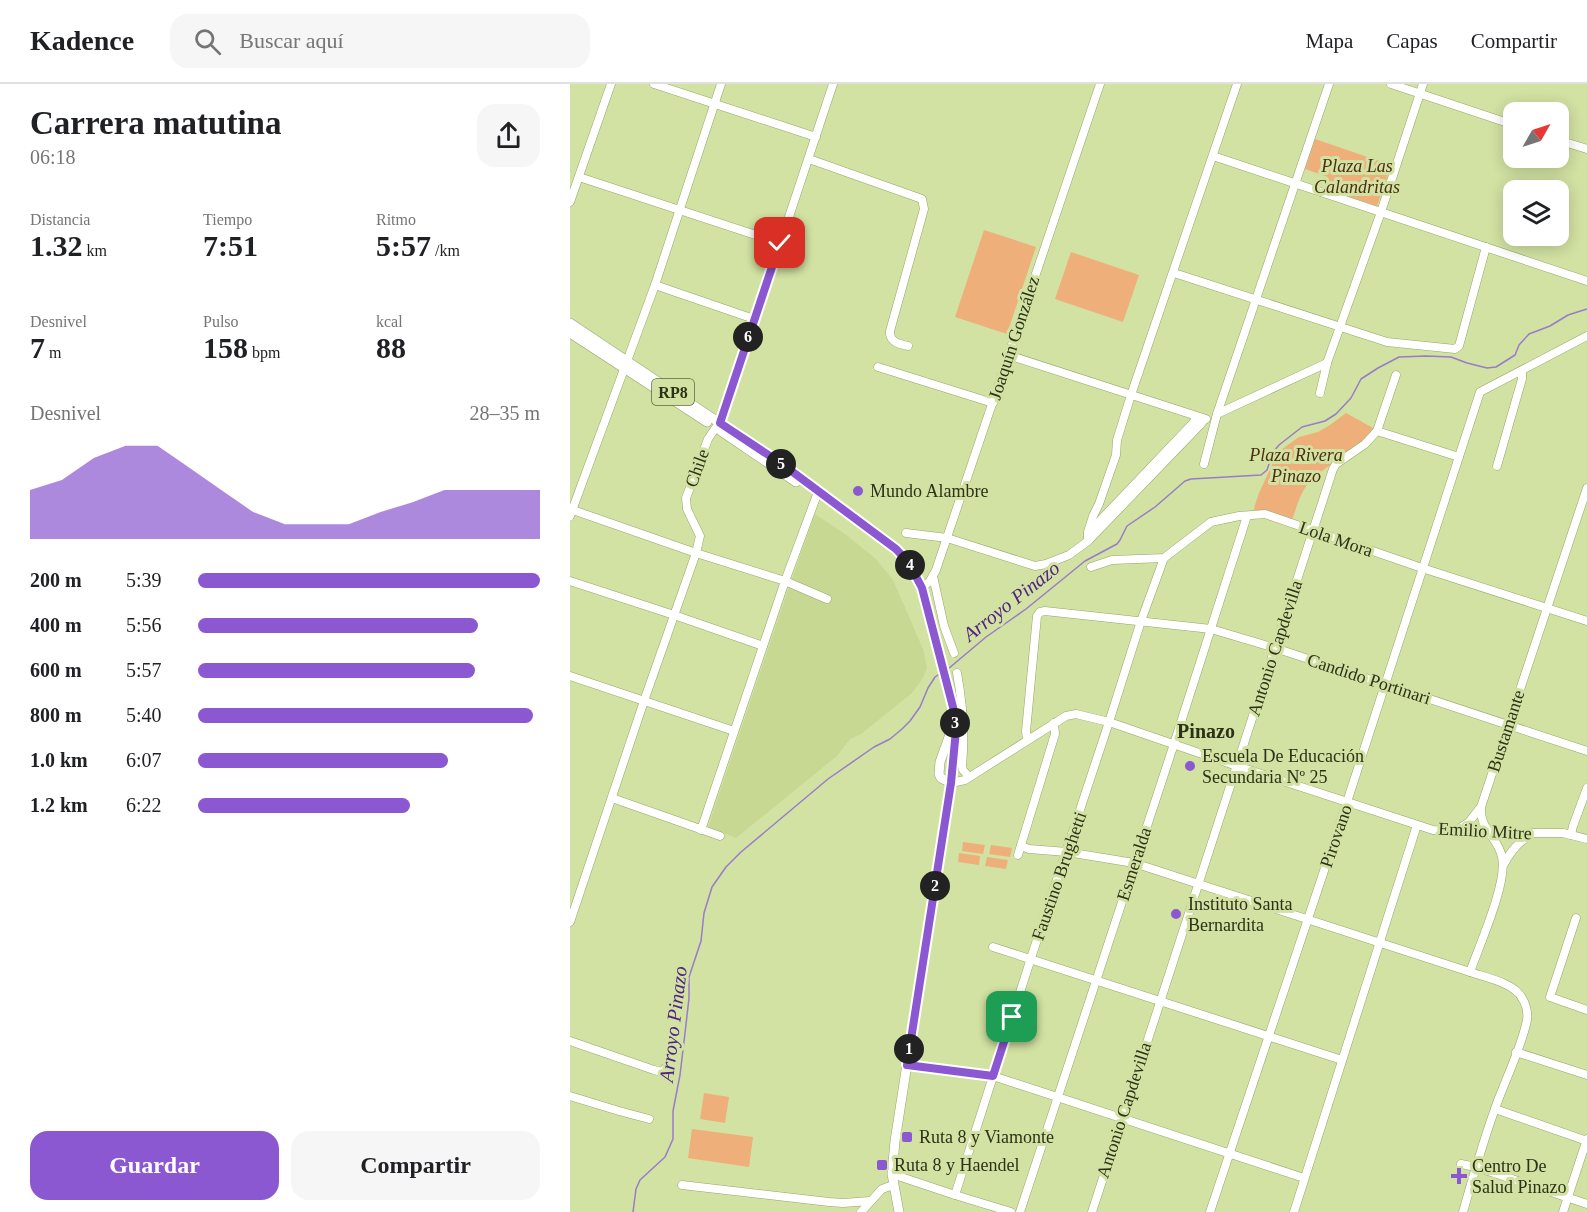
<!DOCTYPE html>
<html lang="es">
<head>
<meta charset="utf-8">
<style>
  :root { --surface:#fff; --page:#f6f6f6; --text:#202124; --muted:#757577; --line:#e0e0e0; --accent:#8b58d1 }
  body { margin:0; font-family:"Times New Roman",serif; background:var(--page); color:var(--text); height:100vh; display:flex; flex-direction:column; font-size:22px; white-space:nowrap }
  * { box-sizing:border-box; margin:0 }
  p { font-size:20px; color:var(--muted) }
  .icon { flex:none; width:33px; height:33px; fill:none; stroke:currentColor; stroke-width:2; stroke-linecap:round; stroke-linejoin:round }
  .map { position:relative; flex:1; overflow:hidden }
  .drawer { display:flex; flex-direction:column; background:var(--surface); width:570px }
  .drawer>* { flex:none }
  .needle { width:39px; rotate:51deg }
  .buttons { position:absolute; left:933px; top:18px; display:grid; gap:12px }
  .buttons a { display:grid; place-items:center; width:66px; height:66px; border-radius:12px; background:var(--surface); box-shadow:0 3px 15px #0003; font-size:30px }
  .pin { position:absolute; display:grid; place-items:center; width:51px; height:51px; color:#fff; margin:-26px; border-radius:12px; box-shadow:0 3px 9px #0006 }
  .km { position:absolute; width:30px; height:30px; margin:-15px; border-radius:50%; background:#222; color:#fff; font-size:16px; line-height:30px; text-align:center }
  .round { display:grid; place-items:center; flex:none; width:63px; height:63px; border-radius:18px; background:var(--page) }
  .summary { display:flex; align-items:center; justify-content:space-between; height:102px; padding:0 30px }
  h1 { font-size:33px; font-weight:600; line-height:45px }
  .stats { display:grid; grid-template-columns:repeat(3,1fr); gap:9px; height:102px; padding:6px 30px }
  .stats div { display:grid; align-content:center }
  .stats b { font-size:30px; font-weight:600 }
  .stats small { font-size:16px; font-weight:400 }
  .stats p { font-size:16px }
  .chart { height:168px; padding:12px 30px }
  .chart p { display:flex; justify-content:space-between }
  .chart svg { width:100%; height:108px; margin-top:6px; fill:var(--accent); opacity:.7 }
  .primary-button { display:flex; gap:12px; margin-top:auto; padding:12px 30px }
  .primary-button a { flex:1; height:69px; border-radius:18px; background:var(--accent); color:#fff; font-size:24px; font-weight:600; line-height:69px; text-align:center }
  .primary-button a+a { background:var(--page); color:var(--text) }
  ul { padding:0 30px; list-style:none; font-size:20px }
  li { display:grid; grid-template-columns:96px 72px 1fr; align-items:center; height:45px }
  li i { height:15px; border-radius:8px; background:var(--accent) }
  header { display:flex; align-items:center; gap:36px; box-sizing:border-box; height:84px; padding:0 30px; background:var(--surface); border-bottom:2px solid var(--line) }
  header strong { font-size:28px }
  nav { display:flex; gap:33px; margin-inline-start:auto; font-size:21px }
  .search { width:420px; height:54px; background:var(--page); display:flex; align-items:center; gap:15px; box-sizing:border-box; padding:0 21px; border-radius:18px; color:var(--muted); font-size:22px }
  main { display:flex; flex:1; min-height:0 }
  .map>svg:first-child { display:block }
  .built { fill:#c6d892 }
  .green { fill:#eeaf7b }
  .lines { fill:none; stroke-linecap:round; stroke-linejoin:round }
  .stream { stroke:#987bcb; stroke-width:1.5 }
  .minor-casing { stroke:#97a669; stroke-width:9 }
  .major-casing { stroke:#97a669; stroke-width:10 }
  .minor { stroke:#fff; stroke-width:8 }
  .major { stroke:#fff; stroke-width:9 }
  .route-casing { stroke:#fff; stroke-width:12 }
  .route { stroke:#8b58d1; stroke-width:8 }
  .poi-dot { fill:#8b58d1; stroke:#d2e2a2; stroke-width:2 }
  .labels { text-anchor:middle; stroke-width:6; stroke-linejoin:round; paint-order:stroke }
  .shield { fill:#d2e2a2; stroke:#5e6742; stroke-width:1.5 }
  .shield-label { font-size:16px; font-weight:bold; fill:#2c3219 }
  .park-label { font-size:18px; font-style:italic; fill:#4c2e13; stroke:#d2e2a2 }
  .street-label { font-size:18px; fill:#2c3219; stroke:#d2e2a2 }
  .poi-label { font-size:18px; fill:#2c3219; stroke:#d2e2a2; text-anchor:start }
  .water-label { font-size:20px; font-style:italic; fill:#4f2382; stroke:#d2e2a2 }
  .neighbourhood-label { font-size:20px; font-weight:bold; fill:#2c3219; stroke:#d2e2a2 }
</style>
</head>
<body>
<header>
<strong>Kadence</strong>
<div class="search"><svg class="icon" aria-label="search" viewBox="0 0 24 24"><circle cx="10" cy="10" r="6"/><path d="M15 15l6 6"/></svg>Buscar aquí</div>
<nav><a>Mapa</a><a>Capas</a><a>Compartir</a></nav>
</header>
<main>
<section class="drawer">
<div class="summary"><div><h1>Carrera matutina</h1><p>06:18</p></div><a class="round"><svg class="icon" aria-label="share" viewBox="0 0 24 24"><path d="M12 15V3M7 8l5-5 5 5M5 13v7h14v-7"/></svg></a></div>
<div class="stats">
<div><p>Distancia</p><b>1.32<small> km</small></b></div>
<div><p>Tiempo</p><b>7:51</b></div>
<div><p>Ritmo</p><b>5:57<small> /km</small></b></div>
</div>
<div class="stats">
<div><p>Desnivel</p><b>7<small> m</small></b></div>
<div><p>Pulso</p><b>158<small> bpm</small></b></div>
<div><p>kcal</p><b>88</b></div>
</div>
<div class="chart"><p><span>Desnivel</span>28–35 m</p>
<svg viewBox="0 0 160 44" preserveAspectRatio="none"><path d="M0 44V24L10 20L20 11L30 6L40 6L50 15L60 24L70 33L80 38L90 38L100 38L110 33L120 29L130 24L140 24L150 24L160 24V44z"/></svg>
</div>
<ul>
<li><b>200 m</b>5:39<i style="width:100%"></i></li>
<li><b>400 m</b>5:56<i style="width:82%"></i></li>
<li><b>600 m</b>5:57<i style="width:81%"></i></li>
<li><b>800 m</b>5:40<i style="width:98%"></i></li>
<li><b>1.0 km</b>6:07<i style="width:73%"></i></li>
<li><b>1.2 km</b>6:22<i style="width:62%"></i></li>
</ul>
<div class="primary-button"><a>Guardar</a><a>Compartir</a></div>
</section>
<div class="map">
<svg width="1017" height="1128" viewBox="0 0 1017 1128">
  <rect width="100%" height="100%" fill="#d2e2a2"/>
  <polygon class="built" points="245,430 275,450 306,475 323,496 353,565 357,584 351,597 342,609 291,650 280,655 267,672 166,754 138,743 218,506"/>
  <g class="green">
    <polygon points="745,55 821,81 807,122 754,104 758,93 735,85"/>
    <polygon points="414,146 466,163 437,250 385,233"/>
    <polygon points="501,168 569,191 553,238 485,215"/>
    <path d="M 776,329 L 803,344 C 791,368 755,379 737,401 C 730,410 726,425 722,436 L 697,427 L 684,427 L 685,421 L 689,409 L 708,368 L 729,353 L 748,348 L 760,341 Z"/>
    <polygon points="393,758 415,761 413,770 392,767"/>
    <polygon points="421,761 442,764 440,773 419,770"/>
    <polygon points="389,769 410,772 409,781 388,778"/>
    <polygon points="417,773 438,776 436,785 415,782"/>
    <polygon points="134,1009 159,1013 155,1039 130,1035"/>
    <polygon points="122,1045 183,1053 179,1083 118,1074"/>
  </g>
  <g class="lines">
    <g class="stream">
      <polyline points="378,585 416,553 456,525 515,477 547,460 550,456 557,442 585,423 615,397 621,395 691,391 697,386 703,368 709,361 732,343 755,337 766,330 781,314 791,295 808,284 829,273 856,272 881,273 897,279 917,284 926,283 945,271 949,261 959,250 980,242 998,231 1017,225"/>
      <polyline points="63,1128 66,1105 70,1096 95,1073 103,1055 103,1027 110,991 115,949 119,914 119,893 131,857 134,829 142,803 156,783 171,768 258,695 304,663 320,655 332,645 340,637 350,623 358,604 365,593 371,589"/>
    </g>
    <g class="minor-casing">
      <g id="minor">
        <polyline points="84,0 246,53"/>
        <polyline points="821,0 944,41"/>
        <polyline points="988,56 1017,65"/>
        <polyline points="643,72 1017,197"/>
        <path d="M 239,75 L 352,115 L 354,125 L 320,247 C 319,258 329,260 338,262"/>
        <polyline points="9,93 210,159"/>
        <polyline points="0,118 41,0"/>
        <polyline points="604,189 817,258 885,265 889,262 916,163"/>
        <polyline points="85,201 184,235"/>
        <polyline points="438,271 636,335"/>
        <polyline points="308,283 423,319"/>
        <polyline points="750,309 757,279 811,128 853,0"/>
        <polyline points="647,330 757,279"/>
        <polyline points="807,347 889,373"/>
        <polyline points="634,380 647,330 759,0"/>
        <polyline points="927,382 952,295 952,287"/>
        <polyline points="0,425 126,469 215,497 257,515"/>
        <polyline points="0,432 85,201 151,0"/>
        <polyline points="521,446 623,339 626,333"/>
        <polyline points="336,449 377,454 465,482 476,480 499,471 518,457 630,341 634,336"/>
        <polyline points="518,457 518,448 523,432 529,420 546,371 547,356 561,311 667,0"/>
        <polyline points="521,483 542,476 594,474 641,438 669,432 695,430 852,484 1017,537"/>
        <polyline points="363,492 374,542 384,569"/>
        <polyline points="0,497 104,531 193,562"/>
        <polyline points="352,504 360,497 366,486 530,0"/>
        <path d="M 387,589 C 393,621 395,650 392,682 L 393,686 L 399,693"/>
        <polyline points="0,592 164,647"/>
        <polyline points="457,656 456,647 467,532 470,528 475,527 641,545 705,564 1017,667"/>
        <polyline points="381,699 395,696 496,632 506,630 539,638 667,682 863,746 919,749 993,749 1017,755"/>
        <polyline points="42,714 150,752"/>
        <polyline points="131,746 215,497 248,408"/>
        <polyline points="885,747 899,738 910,724"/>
        <polyline points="1001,751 1003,742 1017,704"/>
        <path d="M 451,762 L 459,765 L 497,768 L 564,779 L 900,888 C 914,893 945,899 952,914 C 956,920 958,929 957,936 C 951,965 936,994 926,1022 C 913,1057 903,1093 893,1128"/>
        <polyline points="448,771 485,650 484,639"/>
        <path d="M 934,780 C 941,767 948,758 961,751"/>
        <polyline points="1006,834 980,913 1017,926"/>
        <polyline points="0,838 74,617 126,469 130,452 117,425 116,414 138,355 149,339 153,332 263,0"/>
        <polyline points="423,863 772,976"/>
        <path d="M 900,888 C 909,862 938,798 932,773 C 928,753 909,745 911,723 L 1017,404"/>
        <polyline points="0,957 84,986 92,988 97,982"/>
        <polyline points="946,968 1017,991"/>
        <polyline points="337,981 423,992 734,1094"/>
        <polyline points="0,1012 49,1027 79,1035"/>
        <polyline points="925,1025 1017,1057"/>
        <polyline points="891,1080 906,1083 1017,1120"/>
        <polyline points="322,1090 385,1111 441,1128"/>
        <polyline points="112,1101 259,1118 273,1119 300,1117"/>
        <polyline points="385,1111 461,874 539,638 571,537 594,474"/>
        <polyline points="291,1128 312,1105 323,1101"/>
        <polyline points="450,1128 604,660 677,432"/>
        <polyline points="522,1128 763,385 766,380 795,360 807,347 826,291"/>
        <polyline points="640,1128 777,718 910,308 1017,252"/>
        <polyline points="724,1128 847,741"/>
        <polyline points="993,1128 1017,1055"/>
      </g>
    </g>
    <g class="major-casing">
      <g id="major">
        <path d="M 0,239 L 211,380 L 312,454 L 333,472 L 343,485 L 352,504 L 384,627 C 387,651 384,674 381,699 L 325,1057 L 322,1090 L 329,1128"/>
        <polyline points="0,249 137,338"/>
        <polyline points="151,347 226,398"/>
        <polyline points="381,699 371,694 369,690 370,678 383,642"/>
      </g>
    </g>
    <use href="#minor" class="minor"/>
    <use href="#major" class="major"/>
  </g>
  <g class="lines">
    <g class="route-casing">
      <polyline id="route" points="210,159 150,339 212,380 326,465 339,479 352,504 384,627 386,646 381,699 337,981 423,992 442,933"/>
    </g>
    <use href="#route" class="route"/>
  </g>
  <g class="poi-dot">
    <circle cx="288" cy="407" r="6"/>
    <circle cx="620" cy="682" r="6"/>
    <circle cx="606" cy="830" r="6"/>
    <rect x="331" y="1047" width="12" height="12" rx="3"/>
    <rect x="306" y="1075" width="12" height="12" rx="3"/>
    <path d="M886 1083h6v6h6v6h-6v6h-6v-6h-6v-6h6z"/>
  </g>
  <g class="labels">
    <rect class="shield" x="82" y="295" width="42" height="26" rx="4.5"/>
    <g class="shield-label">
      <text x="103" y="314">RP8</text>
    </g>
    <g class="park-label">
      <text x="787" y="88">Plaza Las<tspan x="787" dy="21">Calandritas</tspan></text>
      <text x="726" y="377">Plaza Rivera<tspan x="726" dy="21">Pinazo</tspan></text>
    </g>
    <g class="street-label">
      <text transform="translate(444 254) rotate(-72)" y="6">Joaquín González</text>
      <text transform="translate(127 384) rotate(-70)" y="6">Chile</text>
      <text transform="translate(766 455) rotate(19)" y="6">Lola Mora</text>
      <text transform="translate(705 564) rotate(-72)" y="6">Antonio Capdevilla</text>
      <text transform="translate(799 595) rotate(18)" y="6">Candido Portinari</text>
      <text transform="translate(936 647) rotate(-72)" y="6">Bustamante</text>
      <text transform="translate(915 747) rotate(3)" y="6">Emilio Mitre</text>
      <text transform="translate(766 752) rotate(-71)" y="6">Pirovano</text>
      <text transform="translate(564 780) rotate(-72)" y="6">Esmeralda</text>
      <text transform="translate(489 792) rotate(-71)" y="6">Faustino Brughetti</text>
      <text transform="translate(554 1026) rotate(-72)" y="6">Antonio Capdevilla</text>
    </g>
    <g class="poi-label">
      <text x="300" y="413">Mundo Alambre</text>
      <text x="632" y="678">Escuela De Educación<tspan x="632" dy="21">Secundaria Nº 25</tspan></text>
      <text x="618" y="826">Instituto Santa<tspan x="618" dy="21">Bernardita</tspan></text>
      <text x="349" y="1059">Ruta 8 y Viamonte</text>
      <text x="324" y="1087">Ruta 8 y Haendel</text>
      <text x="902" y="1088">Centro De<tspan x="902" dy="21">Salud Pinazo</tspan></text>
    </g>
    <g class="water-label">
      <text transform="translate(441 517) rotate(-38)" y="7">Arroyo Pinazo</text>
      <text transform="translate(103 940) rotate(-83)" y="7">Arroyo Pinazo</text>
    </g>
    <g class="neighbourhood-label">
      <text x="636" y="654">Pinazo</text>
    </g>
  </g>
</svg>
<div class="buttons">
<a><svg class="needle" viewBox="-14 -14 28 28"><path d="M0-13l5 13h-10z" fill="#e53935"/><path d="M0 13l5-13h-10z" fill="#757577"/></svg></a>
<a><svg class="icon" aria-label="layers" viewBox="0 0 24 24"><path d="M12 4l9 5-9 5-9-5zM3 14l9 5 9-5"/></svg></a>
</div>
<div class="pin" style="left:442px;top:933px;background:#1e9e55"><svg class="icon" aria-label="arrive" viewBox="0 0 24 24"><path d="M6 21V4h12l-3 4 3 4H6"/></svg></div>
<div class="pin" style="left:210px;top:159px;background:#d93025"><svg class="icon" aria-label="check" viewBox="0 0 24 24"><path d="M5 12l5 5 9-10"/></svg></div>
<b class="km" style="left:339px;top:965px">1</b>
<b class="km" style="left:365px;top:802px">2</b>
<b class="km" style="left:385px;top:639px">3</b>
<b class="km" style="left:340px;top:481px">4</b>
<b class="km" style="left:211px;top:380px">5</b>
<b class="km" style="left:178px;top:253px">6</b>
</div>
</main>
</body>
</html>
